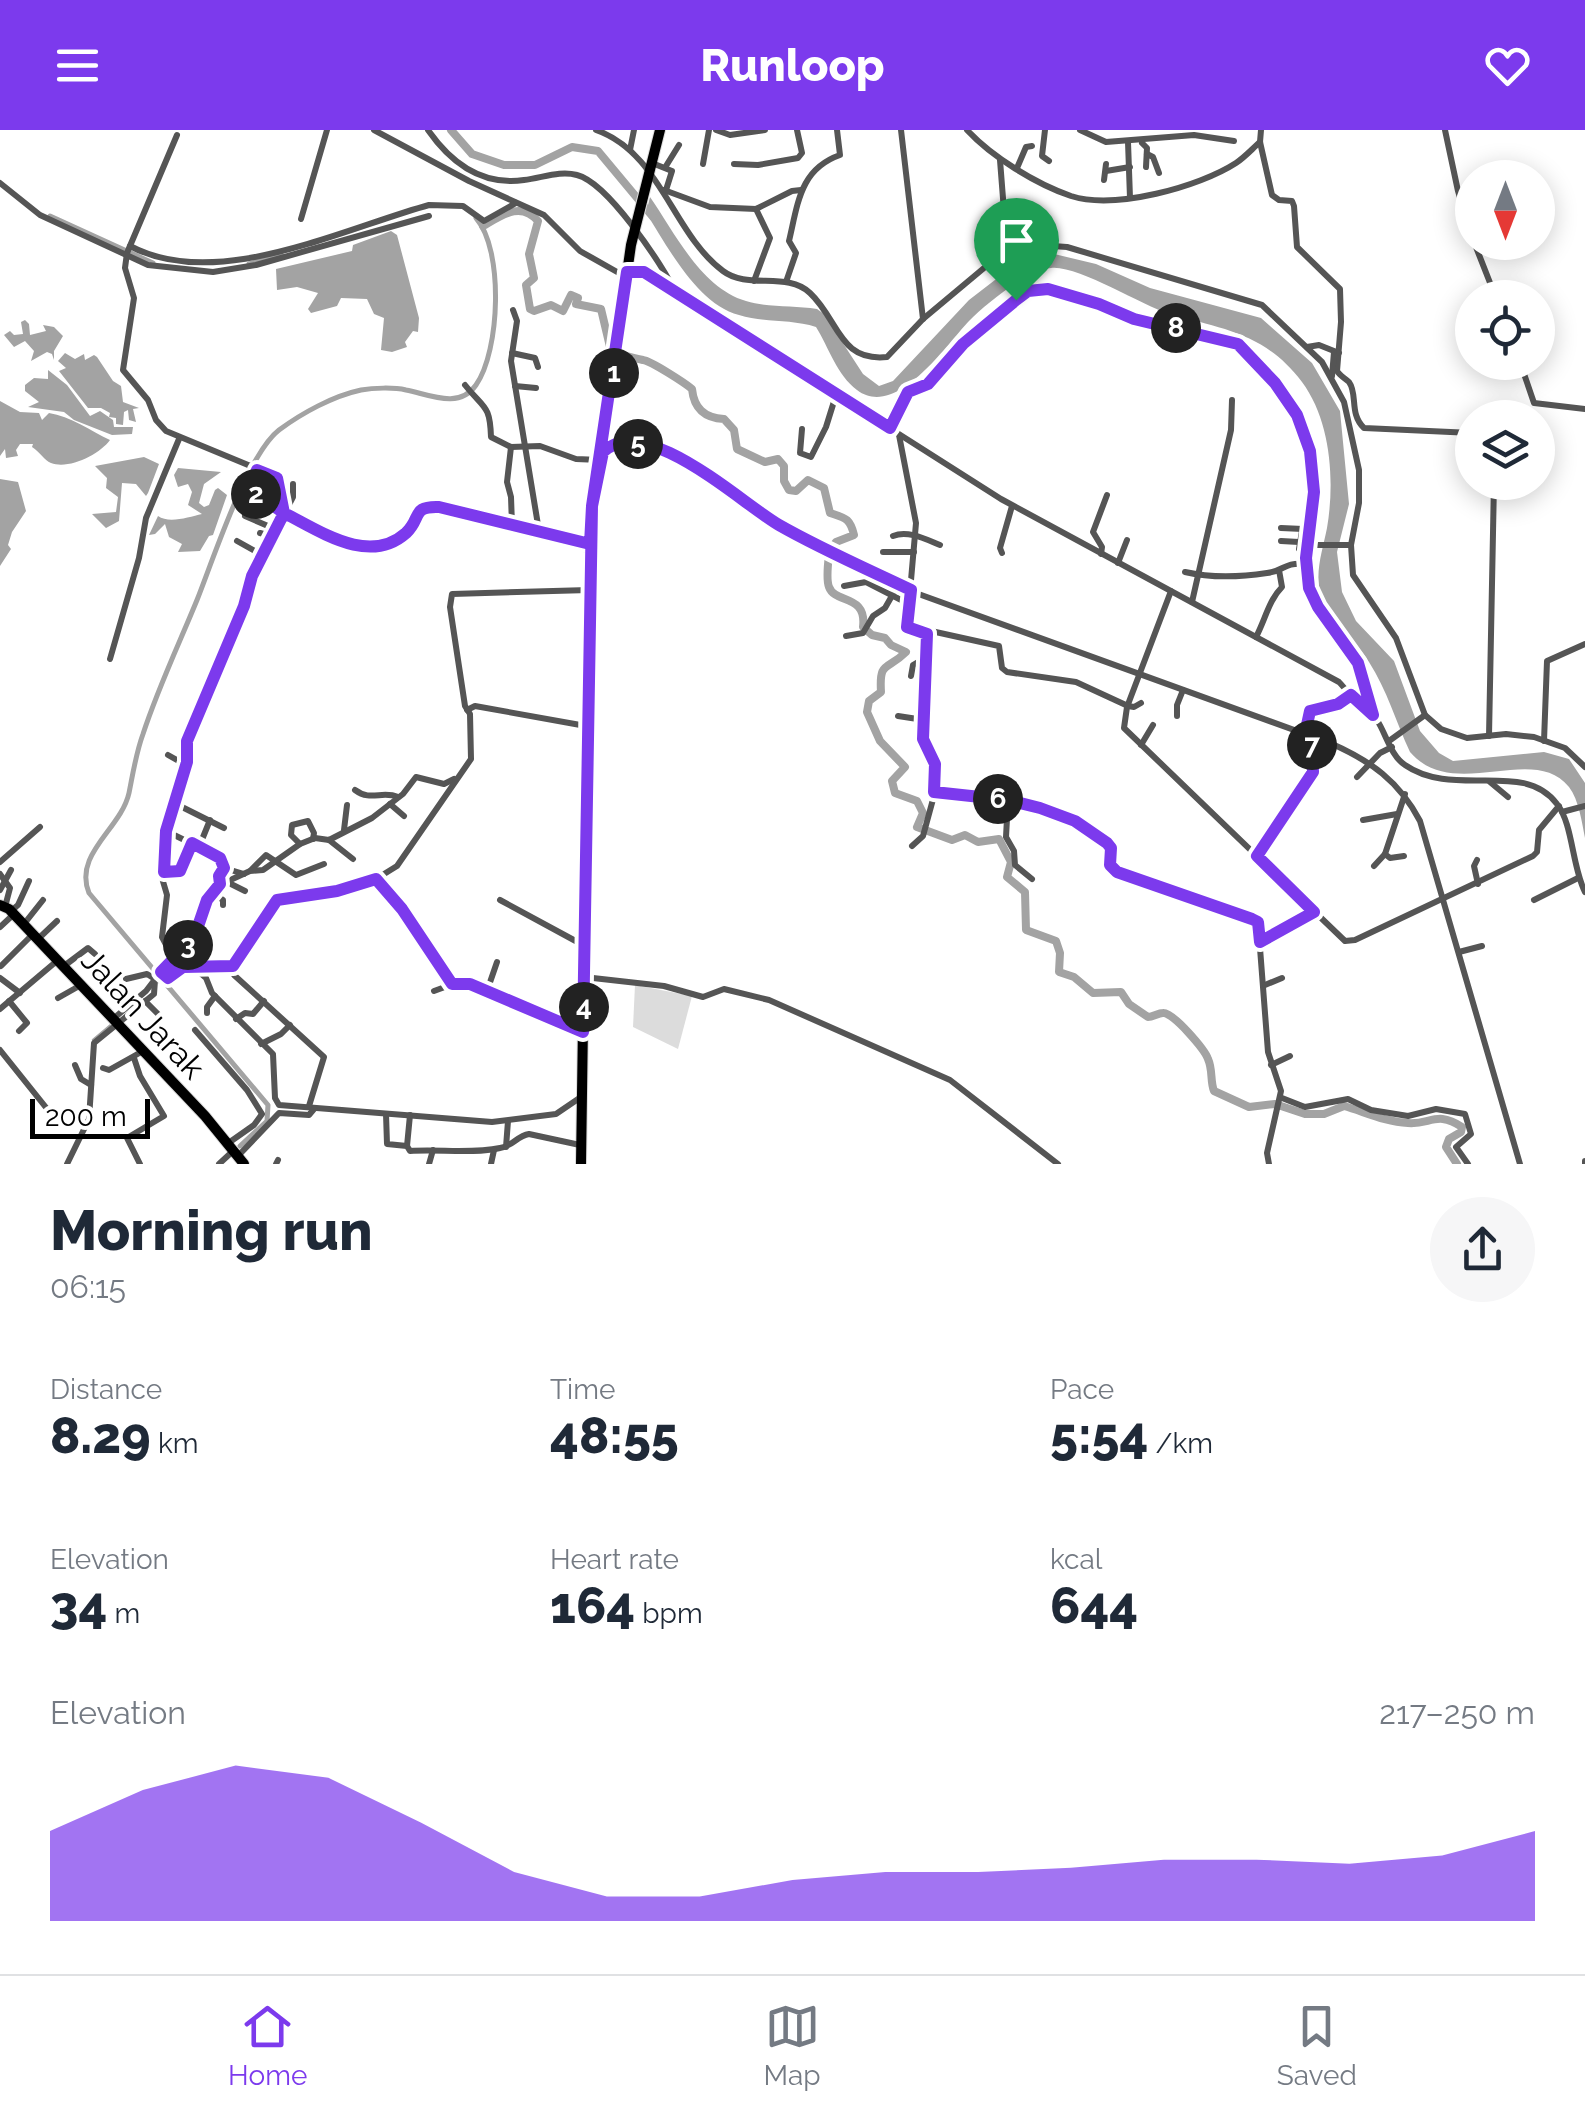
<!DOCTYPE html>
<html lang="en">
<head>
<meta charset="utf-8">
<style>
  :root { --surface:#fff; --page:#f6f6f7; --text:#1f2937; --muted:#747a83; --line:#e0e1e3; --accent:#7c3aed }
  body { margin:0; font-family:Raleway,sans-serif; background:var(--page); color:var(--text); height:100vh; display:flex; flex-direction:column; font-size:38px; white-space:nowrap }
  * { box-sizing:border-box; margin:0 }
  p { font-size:32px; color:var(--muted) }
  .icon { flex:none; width:55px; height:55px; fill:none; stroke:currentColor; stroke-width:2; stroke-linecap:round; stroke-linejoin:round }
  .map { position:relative; height:1034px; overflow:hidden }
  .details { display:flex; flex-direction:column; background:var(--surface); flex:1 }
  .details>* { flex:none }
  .needle { width:65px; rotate:180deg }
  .tools { position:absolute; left:1455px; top:30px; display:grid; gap:20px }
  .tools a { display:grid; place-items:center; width:100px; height:100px; border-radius:50%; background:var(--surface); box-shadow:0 5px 25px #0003; font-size:50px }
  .scale { position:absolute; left:30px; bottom:25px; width:120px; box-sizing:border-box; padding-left:10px; border:5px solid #000; border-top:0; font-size:28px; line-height:35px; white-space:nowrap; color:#000; -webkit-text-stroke:8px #fff; paint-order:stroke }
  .pin { position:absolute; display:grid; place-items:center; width:85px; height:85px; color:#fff; margin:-102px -42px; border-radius:50% 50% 50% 0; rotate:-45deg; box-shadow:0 0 10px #0007 }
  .pin .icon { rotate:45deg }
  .km { position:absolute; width:50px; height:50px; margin:-25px; border-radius:50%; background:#222; color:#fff; font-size:28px; line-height:50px; text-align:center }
  .round { display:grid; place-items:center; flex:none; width:105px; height:105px; border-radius:52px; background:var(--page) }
  .headline { display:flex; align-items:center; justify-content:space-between; height:170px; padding:0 50px }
  h1 { font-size:55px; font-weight:800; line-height:75px }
  .figures { display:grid; grid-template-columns:repeat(3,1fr); gap:15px; height:170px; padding:10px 50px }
  .figures div { display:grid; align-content:center }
  .figures b { font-size:50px; font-weight:800 }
  .figures small { font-size:28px; font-weight:400 }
  .figures p { font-size:28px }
  .chart { height:280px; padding:20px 50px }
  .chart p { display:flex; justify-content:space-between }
  .chart svg { width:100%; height:180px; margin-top:10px; fill:var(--accent); opacity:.7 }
  header { display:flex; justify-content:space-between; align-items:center; height:130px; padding:0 50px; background:var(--accent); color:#fff; font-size:45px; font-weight:800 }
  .tab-bar { display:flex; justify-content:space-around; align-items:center; height:140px; border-top:2px solid var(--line); background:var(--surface); font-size:28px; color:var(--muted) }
  .tab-bar a { display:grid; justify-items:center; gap:5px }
  .tab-bar .current { color:var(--accent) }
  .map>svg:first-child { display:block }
  .green { fill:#dcdcdc }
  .water { fill:#a3a3a3 }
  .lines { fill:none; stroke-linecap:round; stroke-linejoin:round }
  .stream { stroke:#a3a3a3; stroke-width:2.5 }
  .canal { stroke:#a3a3a3; stroke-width:5 }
  .river { stroke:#a3a3a3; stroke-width:8 }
  .major-casing { stroke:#dbdbdb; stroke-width:12 }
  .minor { stroke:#555; stroke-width:6 }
  .major { stroke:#000; stroke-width:10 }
  .route-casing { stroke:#fff; stroke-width:20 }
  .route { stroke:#7c3aed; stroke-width:12 }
  .labels { text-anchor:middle; stroke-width:8; stroke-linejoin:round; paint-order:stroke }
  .street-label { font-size:32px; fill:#000; stroke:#fff }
</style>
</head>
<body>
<header><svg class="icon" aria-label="menu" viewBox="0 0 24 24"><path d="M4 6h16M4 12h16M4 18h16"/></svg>Runloop<svg class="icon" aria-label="heart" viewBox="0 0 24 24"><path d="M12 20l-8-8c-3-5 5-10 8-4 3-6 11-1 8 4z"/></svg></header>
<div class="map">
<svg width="1585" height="1034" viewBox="0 0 1585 1034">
  <rect width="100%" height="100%" fill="#fff"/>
  <polygon class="green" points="635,855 692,866 678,919 633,897"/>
  <g class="water">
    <path d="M 650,67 C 675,103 701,158 746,171 C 769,178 794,175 817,179 L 824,184 L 863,244 L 879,256 L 893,251 L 969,170 L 1030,123 L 1050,123 L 1096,134 L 1150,158 L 1261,188 L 1312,233 L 1340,281 L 1349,374 L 1337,422 L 1342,462 L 1356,491 L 1394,531 L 1420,601 L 1439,623 L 1453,631 L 1544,622 L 1569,629 L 1585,653 L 1585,708 C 1582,693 1579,670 1569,657 C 1533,612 1454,673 1410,622 C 1396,592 1387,560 1369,532 C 1354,508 1330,493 1321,465 C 1314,443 1323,419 1327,398 C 1335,351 1331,291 1302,252 C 1266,204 1224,199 1170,184 C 1140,175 1078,135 1051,138 C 1027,140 986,174 969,191 C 946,215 896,290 857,260 C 837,245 829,218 816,197 C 791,189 764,193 739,185 C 697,174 668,117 646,83 Z"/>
    <polygon points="391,101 397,105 419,188 418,202 413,201 405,212 407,217 392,222 381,220 384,188 374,184 367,169 341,168 337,176 311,183 308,179 318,163 297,157 277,160 276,139 352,121 353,115"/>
    <polygon points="25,190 29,194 30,205 46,201 43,195 54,197 63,206 54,221 54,230 52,224 47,222 31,231 34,221 25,211 14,217 4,205 10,201 14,205 23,204 21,192"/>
    <polygon points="65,223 75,229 84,224 85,230 94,225 97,227 113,251 121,256 123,272 139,278 133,279 136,292 129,290 128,280 124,282 123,295 116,294 116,288 109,287 110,283 101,278 88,278 59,241 66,238 58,231"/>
    <polygon points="48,240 67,255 90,286 100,281 113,290 114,297 133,297 132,304 112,305 74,290 64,282 28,277 39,272 25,261 25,255 34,248 48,249"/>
    <path d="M 0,271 L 20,282 L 39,283 L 42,290 L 49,283 C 70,286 91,301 110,310 C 100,324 69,340 51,333 C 44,330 40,322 32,317 L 33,314 L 20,314 L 16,320 L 18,326 L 6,328 L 5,319 L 0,326 Z"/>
    <polygon points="144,327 159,334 148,363 146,366 136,354 122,353 119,391 106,398 92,384 116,382 118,367 106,358 107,348 95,336"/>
    <path d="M 178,338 L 221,342 L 204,354 L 199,373 L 204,377 L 209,375 L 215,360 L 218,358 L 227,365 L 213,405 L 209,406 L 200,421 L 178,422 L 182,414 L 169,407 L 165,394 L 155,404 L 149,405 L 158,386 C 169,394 189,387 202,384 L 188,375 L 192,362 L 188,354 L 178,357 L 174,345 Z"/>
    <polygon points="0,349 18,352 26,381 12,402 8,415 11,419 0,436"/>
  </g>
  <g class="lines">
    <g class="stream">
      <polyline points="159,852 162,849"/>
      <polyline points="93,910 112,894"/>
    </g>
    <g class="canal">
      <polyline points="50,86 153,133"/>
      <polyline points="249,134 281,124"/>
      <path d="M 240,1016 L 267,991 L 268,975 L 89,763 C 73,724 121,699 129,663 C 133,643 136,623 143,604 C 158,558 179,514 197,470 C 213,430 247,325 279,300 C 302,283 333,266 361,260 C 373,258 393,257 406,260 C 428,264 459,280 476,255 C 500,221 504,120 476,88"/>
    </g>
    <g class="river">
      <polyline points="451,0 472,24 504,35 535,35 572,17 598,21 653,87"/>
      <path d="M 483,96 C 502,85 521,71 538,91 L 529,124 L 534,148 L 526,155 L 530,179 L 534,181 L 551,175 L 563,181 L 571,165 L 578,168 L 576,174 L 601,179 L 611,221 C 622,226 631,227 643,230 C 651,231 685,253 692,259 C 694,278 704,288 724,289 L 734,300 L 737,319 L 765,332 L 778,329 L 784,336 L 784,351 L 789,360 L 796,361 L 808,350 L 824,358 L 830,383 C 845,388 850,388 854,405 L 836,412 L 831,418"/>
      <path d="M 829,425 C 828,433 826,449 829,457 C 835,474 867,464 863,497 L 872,505 L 885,508 L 891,515 L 906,522 C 887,541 879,530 881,562 L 869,571 L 867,582 L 880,611 L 905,637 L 892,651 L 895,663 L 917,671 L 923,683 L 917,697 L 952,710 L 965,705 L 978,712 L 999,709 L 1011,732 L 1007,747 L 1025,762 L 1026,800 L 1056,811 L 1060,823 L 1059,842 L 1074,847 L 1093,863 L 1121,862 L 1129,874 L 1148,887 C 1153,887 1158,883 1163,883 C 1173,882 1205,920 1208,929 C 1213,940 1210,951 1214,961 L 1249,977 L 1275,974 L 1305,984 L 1324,984 L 1344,976 C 1365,982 1385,992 1408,993 C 1430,995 1437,980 1462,997 L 1461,1002 L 1449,1009 L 1446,1017 L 1457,1034"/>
    </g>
    <g class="major-casing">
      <g id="major">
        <polyline points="602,325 609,316 626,312"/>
        <polyline points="0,775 9,779 205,986 244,1034"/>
        <polyline points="581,1034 590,401 631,115 660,0"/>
      </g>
    </g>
    <g class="minor">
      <polyline points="374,0 469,51 544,85 580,121 626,147"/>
      <path d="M 428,0 C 451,33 482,56 524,50 C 542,48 560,40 577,45 C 608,53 660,132 675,161"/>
      <path d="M 596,0 C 661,23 672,103 723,141 C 748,160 787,141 810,163 C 839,190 839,232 887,227 L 923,189 L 984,138 L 1024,114 L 1067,117 L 1262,175 L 1322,232 L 1344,272 L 1359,340 L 1359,373 L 1351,415 L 1353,445 L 1396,508 L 1425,585 L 1441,599 L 1467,608 L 1506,604 L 1534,607 L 1565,618 L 1585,637"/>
      <polyline points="716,0 730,5 765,0"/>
      <polyline points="901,0 923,189"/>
      <path d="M 967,0 C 992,27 1036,54 1071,66 C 1115,80 1199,57 1236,33 C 1245,27 1252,19 1260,12"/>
      <polyline points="1045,0 1042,26 1049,31"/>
      <polyline points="1080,0 1106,12 1194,5 1234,11"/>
      <path d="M 1261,0 L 1260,12 L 1272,65 L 1279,70 L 1292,71 L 1294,76 L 1297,117 L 1340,159 L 1341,192 L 1337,241 C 1340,246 1345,248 1349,252 C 1358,264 1349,284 1364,298 L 1472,303"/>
      <polyline points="1445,0 1458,61 1472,109"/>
      <polyline points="177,5 127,123 125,138 134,168 123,240 148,270 156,290 166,301 277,347 283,383 338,410 373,419 403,405 419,380 427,376 589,413"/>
      <polyline points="1128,12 1130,68"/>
      <polyline points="1142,13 1147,18 1146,37"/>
      <polyline points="630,20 634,0"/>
      <polyline points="1147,24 1153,27 1159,43"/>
      <polyline points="1000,30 1005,94 998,107 1015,117"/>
      <polyline points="652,33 672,41 666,60"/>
      <polyline points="703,34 709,0"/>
      <polyline points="734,34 758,35 798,28 802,23 797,0"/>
      <polyline points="666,36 679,15"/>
      <polyline points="1017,38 1026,17 1032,16"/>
      <polyline points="1106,41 1130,37"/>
      <polyline points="1104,50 1106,34"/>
      <polyline points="0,53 40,85 148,135 213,142 256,135 429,86"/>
      <polyline points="664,60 710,77 756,79 792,61 801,60"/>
      <polyline points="301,89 327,0"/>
      <polyline points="1474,112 1496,168"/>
      <path d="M 130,116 C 216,162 342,99 429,75 L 463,76 L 484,91 L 516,73"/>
      <path d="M 628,142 L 644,142 L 1001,369 L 1339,552 C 1346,559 1352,569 1359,576 C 1366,581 1372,583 1377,590 C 1386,604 1391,626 1405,635 C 1454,669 1524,629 1557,674 C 1573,694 1572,737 1585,762"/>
      <polyline points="754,151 770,108 756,79"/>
      <path d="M 786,152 L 796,123 L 789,111 C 798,73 800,39 840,25 L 837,0"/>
      <polyline points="513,180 517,191 511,231 539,401"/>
      <polyline points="1307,217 1319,215 1339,223"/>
      <polyline points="512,223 535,228 538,237"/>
      <polyline points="1520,232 1534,273 1585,279"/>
      <polyline points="1332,246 1334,222"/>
      <path d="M 465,255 C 484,279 490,274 491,307 L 511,317 L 540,316 L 576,329 L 600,330"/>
      <polyline points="515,256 536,258"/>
      <polyline points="890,298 909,262 928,253 963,214 1028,161 1041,159 1061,162 1113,179 1129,187 1238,214 1288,269 1305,302 1312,330 1315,362 1306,428 1309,458 1326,489 1358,533 1373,584"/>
      <polyline points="802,299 800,323 811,327 826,297 836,265"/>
      <polyline points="899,305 916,393 907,496 927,504 923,609 935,634 935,662 923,706 912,716"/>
      <path d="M 605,309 L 674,325 L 779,395 L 913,462 L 1330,613 C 1371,631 1399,651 1420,691 L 1520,1034"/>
      <polyline points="511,317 507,352 511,367 512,395"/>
      <polyline points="257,340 250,360 282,382"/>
      <polyline points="245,386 275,399"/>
      <polyline points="1281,398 1303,399"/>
      <polyline points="260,403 271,406"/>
      <path d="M 893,406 C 908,400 925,409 940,415"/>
      <polyline points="237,411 262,425"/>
      <polyline points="1281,411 1299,412"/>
      <polyline points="1306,415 1351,415"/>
      <polyline points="1299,419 1302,401 1309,399"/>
      <polyline points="883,422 914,422"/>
      <polyline points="1002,423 1000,418 1012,376"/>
      <polyline points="1101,424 1102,417 1093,402 1107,365"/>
      <polyline points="1118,433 1127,410"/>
      <path d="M 1185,442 C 1211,448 1241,447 1267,443 C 1285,441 1283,432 1305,434"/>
      <polyline points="844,456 866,452 909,474"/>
      <polyline points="1171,461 1127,577 1124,598 1345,811 1355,810 1533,726 1537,722 1539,700 1559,676"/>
      <polyline points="1192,472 1231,300 1232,270"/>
      <polyline points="922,499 999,516 1002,538 1007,542 1076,552 1128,576 1134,577 1141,573"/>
      <polyline points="846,506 863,503 873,486 885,478 893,464"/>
      <path d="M 1256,507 C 1265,490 1269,470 1282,457 L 1279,440"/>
      <polyline points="110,529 139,428 146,388 179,309"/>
      <polyline points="911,546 913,535 925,528"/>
      <polyline points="467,580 475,576 586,596"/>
      <polyline points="898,586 924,590"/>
      <polyline points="1177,586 1177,575 1183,560"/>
      <polyline points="1305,604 1310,581 1338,574 1351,565"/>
      <polyline points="1489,606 1494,352"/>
      <polyline points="1389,611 1425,585"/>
      <polyline points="1544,611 1547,531 1585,514"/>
      <polyline points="1141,615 1153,595"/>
      <polyline points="168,625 186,635"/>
      <polyline points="1357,647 1380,623 1392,617"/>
      <polyline points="1490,652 1508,667"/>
      <path d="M 355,660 C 371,672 382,660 398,667"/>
      <polyline points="935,662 1009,670 1040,677 1075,691 1107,713 1111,718 1110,735 1117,743 1195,767 1258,792 1268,922 1281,961 1267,1023 1269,1034"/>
      <polyline points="989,669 993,672 992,682"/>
      <polyline points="1008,670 1006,707 1014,721 1015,735 1032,749"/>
      <polyline points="174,673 224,698"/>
      <polyline points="390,674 404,686"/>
      <polyline points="1562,682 1585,676"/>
      <polyline points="1363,690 1397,684"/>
      <polyline points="344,700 347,675"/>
      <polyline points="166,701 221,728 224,738 244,744"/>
      <polyline points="329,710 353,729"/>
      <polyline points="300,714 291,705 292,695 308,691 314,703 313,709"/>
      <polyline points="199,717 210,690"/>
      <polyline points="1257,726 1313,642 1312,607"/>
      <polyline points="1404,726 1390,728 1385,724 1405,664"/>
      <polyline points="1477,730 1474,736 1478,754"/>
      <polyline points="0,732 40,697"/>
      <polyline points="1374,736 1385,724"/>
      <polyline points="251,740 266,725 296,745 324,734"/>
      <polyline points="165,742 166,701 187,632 187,611 244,476 252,446 293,367 293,354"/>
      <polyline points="0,744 10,758 5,777"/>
      <polyline points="376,749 402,779 453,854 470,854 582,902"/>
      <polyline points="227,752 245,761"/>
      <polyline points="0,760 11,740"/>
      <polyline points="211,762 223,770 223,775"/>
      <polyline points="500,770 583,815"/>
      <polyline points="1534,770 1578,748"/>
      <polyline points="11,781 18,775 29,751"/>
      <polyline points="24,794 43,770"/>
      <polyline points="0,797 14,784"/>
      <polyline points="38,809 57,791"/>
      <polyline points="1260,813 1314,782"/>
      <polyline points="1459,822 1482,816"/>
      <polyline points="173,828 162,807 167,765 162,748 167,740 181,741 191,713"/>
      <polyline points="1,836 33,804"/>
      <polyline points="64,836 88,818 95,824"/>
      <polyline points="192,836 206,848 212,863 273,924 275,968 279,975 492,992 556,984 581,967"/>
      <polyline points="161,842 168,848 183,837 233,836"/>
      <polyline points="584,847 664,856 703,867 724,859 769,870 950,950 1058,1034"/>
      <polyline points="0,848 20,863"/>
      <polyline points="126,849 147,844 155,849"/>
      <polyline points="1265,855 1282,848"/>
      <polyline points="434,861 453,854"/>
      <polyline points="487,861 497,832"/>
      <polyline points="58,868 81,855"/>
      <polyline points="9,871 27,893 19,901"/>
      <polyline points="145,871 158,884"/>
      <polyline points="0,879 58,830"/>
      <polyline points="207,883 207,877 215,866"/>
      <polyline points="113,889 146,861 166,835 194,809 215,757 250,741 263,740 300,714 315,708 329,710 372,688 403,664 416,647 444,654 454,649"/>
      <polyline points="236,889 245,883 253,884 264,871"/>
      <polyline points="195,900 247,960 262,984 254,995 227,1014"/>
      <polyline points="261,914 281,904 290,895"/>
      <polyline points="0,920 52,985"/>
      <polyline points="134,928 140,946 164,986 127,1008 140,1034"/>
      <polyline points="75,935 81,949 91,955"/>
      <polyline points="1271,935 1290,926"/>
      <polyline points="103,938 109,940 143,921"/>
      <polyline points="1282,968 1305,977 1348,969 1371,980 1408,986 1436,979 1465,984 1471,1004 1456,1017 1468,1034"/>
      <polyline points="309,976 324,927 234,845 233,836 277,770 349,758 376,749 397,736 471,629 470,584 465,576 450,477 452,464 589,460"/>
      <path d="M 386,984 L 387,1014 L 407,1016 L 410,1021 C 439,1019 472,1024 500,1018 C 513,1016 517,1006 529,1004 L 580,1015"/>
      <polyline points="407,1016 410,985"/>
      <polyline points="506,1017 508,991"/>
      <polyline points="238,1026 279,983 309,985 314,979"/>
      <polyline points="67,1034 89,989 94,913 154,864 155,850"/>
      <polyline points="219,1034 233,1021"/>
      <polyline points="276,1034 278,1030"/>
      <polyline points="429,1034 433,1020"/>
      <polyline points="491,1034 494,1020"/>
      <polyline points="1585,1034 1585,1031"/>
    </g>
    <use href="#major" class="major"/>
  </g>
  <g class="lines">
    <g class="route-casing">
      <path id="route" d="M 1016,170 L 963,214 L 928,254 L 908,262 L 890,298 L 644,142 L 627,142 L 592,376 L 590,414 L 439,377 C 411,376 422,388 406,403 C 369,436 320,401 284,383 L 277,348 L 257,340 L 250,360 L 284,383 L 252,446 L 244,476 L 187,611 L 187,632 L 166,701 L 164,742 L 180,741 L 192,713 L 220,728 L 224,738 L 219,746 L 220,754 L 207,770 L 194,808 L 161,842 L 168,848 L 183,837 L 233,836 L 277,770 L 337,761 L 376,749 L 402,779 L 452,854 L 470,854 L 583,902 L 592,376 L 603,322 C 645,282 741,373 779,395 C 821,419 867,439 911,460 L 907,497 L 927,504 L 923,609 L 935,634 L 934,662 L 1008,670 L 1040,678 L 1075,691 L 1107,713 L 1111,718 L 1110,735 L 1117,742 L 1252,789 L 1258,792 L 1260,812 L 1314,782 L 1257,726 L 1313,642 L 1312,607 L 1305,604 L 1310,581 L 1338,574 L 1351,565 L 1373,585 L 1358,533 L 1318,477 L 1309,458 L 1306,428 L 1314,362 L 1310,321 L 1297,285 L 1275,253 L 1238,214 L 1134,189 L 1099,174 L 1048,159 L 1028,161 L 1016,170"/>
    </g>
    <use href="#route" class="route"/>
  </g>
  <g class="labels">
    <g class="street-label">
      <text transform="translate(143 884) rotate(47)" y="11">Jalan Jarak</text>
    </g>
  </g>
</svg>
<div class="tools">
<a><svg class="needle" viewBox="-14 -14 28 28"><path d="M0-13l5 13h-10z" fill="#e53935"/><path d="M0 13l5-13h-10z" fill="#747a83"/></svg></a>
<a><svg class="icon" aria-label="locate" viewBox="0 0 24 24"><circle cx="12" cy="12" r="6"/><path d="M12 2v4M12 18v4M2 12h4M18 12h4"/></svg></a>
<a><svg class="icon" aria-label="layers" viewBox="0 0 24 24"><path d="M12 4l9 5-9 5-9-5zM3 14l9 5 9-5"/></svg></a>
</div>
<div class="scale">200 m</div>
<div class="pin" style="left:1016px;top:170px;background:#1e9e55"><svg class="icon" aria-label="arrive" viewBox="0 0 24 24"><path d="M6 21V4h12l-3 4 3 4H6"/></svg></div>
<b class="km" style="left:614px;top:243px">1</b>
<b class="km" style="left:256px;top:364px">2</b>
<b class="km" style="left:188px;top:815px">3</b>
<b class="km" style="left:584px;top:877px">4</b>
<b class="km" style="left:638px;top:314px">5</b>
<b class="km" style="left:998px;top:669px">6</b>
<b class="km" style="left:1312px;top:615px">7</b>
<b class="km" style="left:1176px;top:198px">8</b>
</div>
<section class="details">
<div class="headline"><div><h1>Morning run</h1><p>06:15</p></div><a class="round"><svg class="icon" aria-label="share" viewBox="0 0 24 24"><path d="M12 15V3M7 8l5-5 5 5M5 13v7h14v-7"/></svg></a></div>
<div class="figures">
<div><p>Distance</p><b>8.29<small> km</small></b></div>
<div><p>Time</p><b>48:55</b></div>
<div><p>Pace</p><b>5:54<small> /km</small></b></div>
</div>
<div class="figures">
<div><p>Elevation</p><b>34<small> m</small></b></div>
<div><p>Heart rate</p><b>164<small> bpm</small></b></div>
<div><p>kcal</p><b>644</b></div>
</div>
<div class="chart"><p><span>Elevation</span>217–250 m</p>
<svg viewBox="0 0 160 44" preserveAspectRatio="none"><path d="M0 44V22L10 12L20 6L30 9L40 20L50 32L60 38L70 38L80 34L90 32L100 32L110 31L120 29L130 29L140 30L150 28L160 22V44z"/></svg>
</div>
</section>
<nav class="tab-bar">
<a class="current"><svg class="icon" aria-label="home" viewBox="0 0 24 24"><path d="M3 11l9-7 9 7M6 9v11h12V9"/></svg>Home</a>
<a><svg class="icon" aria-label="map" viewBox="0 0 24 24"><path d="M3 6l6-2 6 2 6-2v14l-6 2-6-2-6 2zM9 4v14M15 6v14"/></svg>Map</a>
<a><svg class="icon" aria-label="saved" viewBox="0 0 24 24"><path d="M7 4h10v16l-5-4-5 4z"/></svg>Saved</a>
</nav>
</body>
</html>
